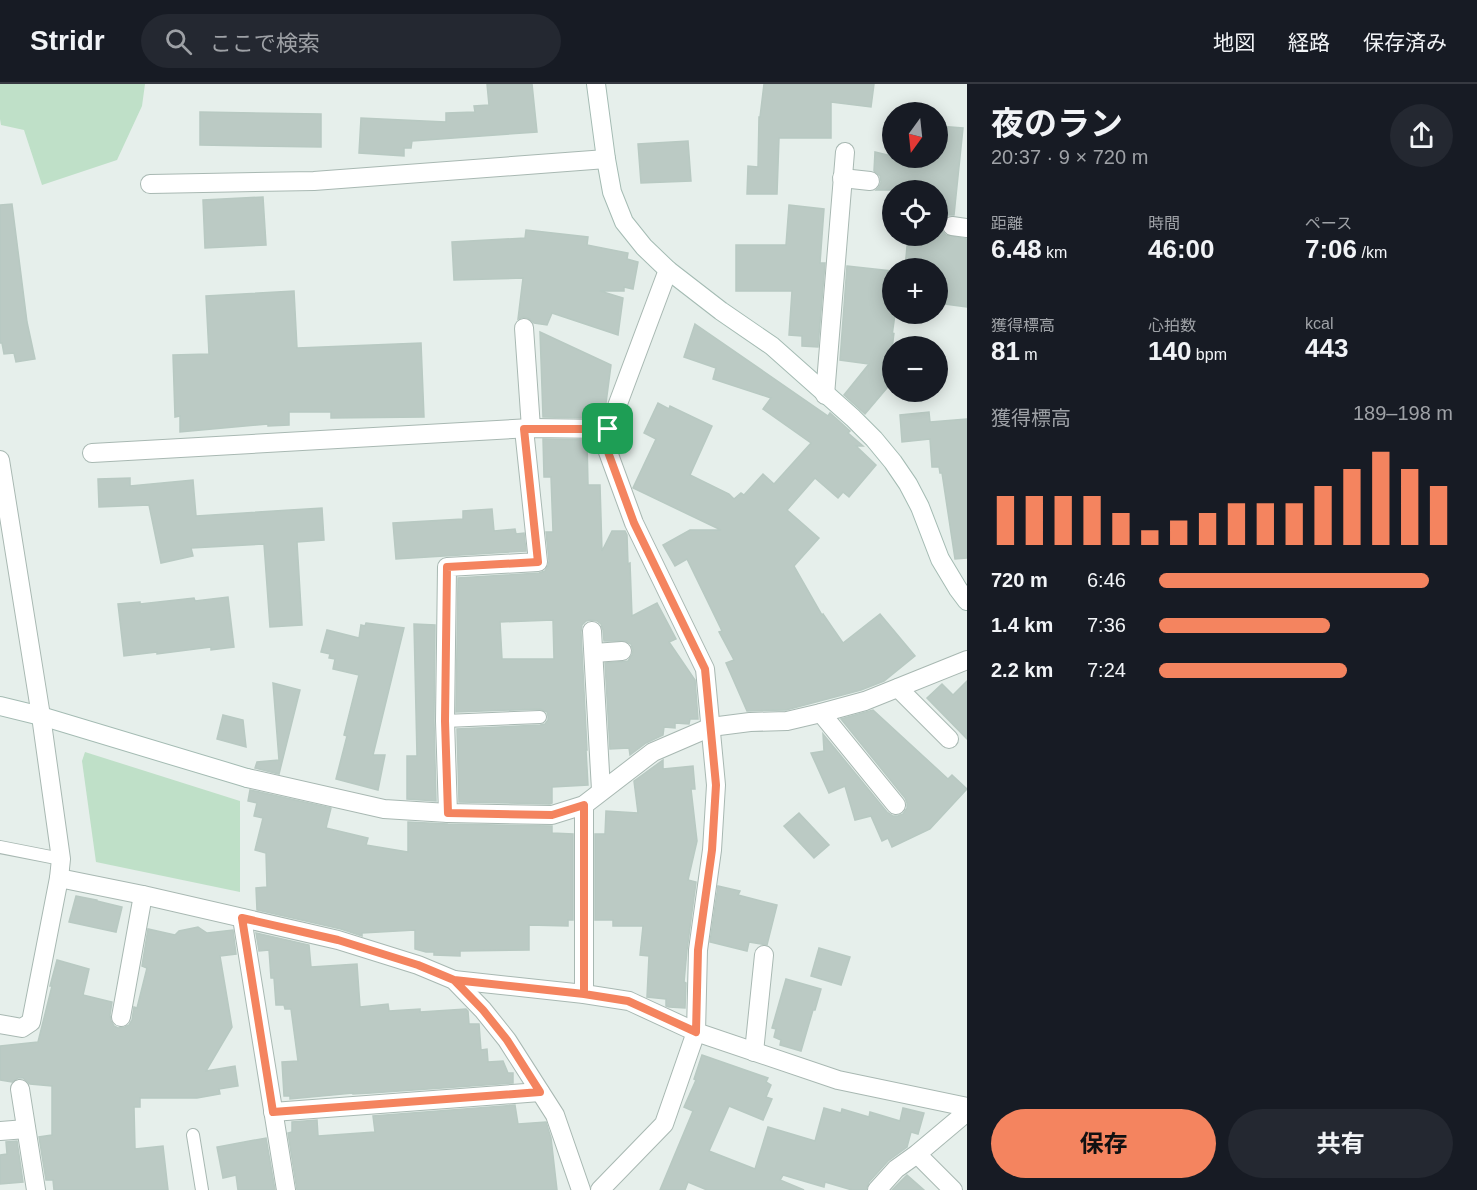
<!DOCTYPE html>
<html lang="ja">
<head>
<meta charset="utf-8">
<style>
  :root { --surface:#171b24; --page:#242831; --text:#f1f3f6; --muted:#9ea1a6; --line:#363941; --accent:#f4845f }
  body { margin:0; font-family:Arial,"Noto Sans JP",sans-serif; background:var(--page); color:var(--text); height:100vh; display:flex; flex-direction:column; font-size:22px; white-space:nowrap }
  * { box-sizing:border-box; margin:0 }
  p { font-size:20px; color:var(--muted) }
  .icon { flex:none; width:33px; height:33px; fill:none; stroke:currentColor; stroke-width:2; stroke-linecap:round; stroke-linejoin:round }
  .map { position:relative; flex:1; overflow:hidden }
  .details { display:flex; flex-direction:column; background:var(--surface); width:510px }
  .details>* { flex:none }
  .needle { width:39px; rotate:195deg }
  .fabs { position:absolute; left:882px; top:18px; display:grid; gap:12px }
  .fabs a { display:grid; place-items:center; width:66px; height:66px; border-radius:50%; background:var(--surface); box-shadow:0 3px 15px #0003; font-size:30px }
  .pin { position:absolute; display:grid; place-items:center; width:51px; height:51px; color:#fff; margin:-26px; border-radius:12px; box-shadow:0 3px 9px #0006 }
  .round { display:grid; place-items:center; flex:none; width:63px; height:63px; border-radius:32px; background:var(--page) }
  .headline { display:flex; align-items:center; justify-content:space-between; height:102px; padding:0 24px }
  h1 { font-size:33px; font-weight:700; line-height:45px }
  .stats { display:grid; grid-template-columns:repeat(3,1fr); gap:9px; height:102px; padding:6px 24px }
  .stats div { display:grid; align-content:center }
  .stats b { font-size:26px; font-weight:700 }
  .stats small { font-size:16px; font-weight:400 }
  .stats p { font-size:16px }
  .chart { height:168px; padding:12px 24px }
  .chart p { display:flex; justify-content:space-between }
  .chart svg { width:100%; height:108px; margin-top:6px; stroke:var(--accent); stroke-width:6 }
  .button { display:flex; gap:12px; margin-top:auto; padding:12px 24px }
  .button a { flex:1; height:69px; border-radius:36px; background:var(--accent); color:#111; font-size:24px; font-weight:700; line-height:69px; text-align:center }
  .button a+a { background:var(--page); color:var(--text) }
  ul { padding:0 24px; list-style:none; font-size:20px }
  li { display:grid; grid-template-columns:96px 72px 1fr; align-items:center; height:45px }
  li i { height:15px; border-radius:8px; background:var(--accent) }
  header { display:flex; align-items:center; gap:36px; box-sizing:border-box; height:84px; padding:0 30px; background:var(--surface); border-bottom:2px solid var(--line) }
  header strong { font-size:28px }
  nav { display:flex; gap:33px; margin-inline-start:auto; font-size:21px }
  .search { width:420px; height:54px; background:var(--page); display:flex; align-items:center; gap:15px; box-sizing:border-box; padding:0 21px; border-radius:33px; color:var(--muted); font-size:22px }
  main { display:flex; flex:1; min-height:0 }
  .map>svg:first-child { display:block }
  .green { fill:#bfe0c8 }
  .building { fill:#bbcac4; stroke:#b8c9c2; stroke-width:1.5; fill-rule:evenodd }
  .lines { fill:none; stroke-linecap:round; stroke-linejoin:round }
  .lane-casing { stroke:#a8b8b2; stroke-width:14 }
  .street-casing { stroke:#a8b8b2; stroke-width:20 }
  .secondary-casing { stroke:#a4bbb3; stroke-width:20 }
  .lane { stroke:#fff; stroke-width:12 }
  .street { stroke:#fff; stroke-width:18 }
  .secondary { stroke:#fff; stroke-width:18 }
  .route-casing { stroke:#fff; stroke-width:12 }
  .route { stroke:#f4845f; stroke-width:8 }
</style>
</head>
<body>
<header>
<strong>Stridr</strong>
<div class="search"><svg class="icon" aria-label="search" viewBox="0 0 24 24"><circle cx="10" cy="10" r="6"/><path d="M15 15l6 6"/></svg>ここで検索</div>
<nav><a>地図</a><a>経路</a><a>保存済み</a></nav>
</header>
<main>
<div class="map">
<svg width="967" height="1106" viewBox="0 0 967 1106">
  <rect width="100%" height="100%" fill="#e6efeb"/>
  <g class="green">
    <polygon points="0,0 145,0 142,22 117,76 42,101 24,46 1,41 0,35"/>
    <polygon points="85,668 240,717 240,808 96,778 82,677"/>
  </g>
  <g class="building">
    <polygon points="487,0 532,0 537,48 412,57 411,64 404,64 404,72 359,69 361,34 446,38 446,29 475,28 474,22 489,21"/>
    <polygon points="764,0 874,0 871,23 831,18 831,54 779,54 777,110 747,110 748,82 758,83 759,33 760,33"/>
    <polygon points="200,28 321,30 321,63 200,61"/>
    <polygon points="938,42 963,44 954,131 948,131 944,135 941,141 942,147 946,151 967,155 967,223 938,219 938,184 905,184 908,152 938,152 938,106 876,106 879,103 881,98 880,92 874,87 875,68 892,72 892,74 938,74"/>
    <polygon points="688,57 691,97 641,99 638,60"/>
    <polygon points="263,113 266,161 205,164 203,116"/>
    <polygon points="12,120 27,238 35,275 16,278 14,269 4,270 2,259 0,259 0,121"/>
    <polygon points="789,121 824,125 820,179 825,179 818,263 802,262 802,252 789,251 792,207 736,207 736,161 786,161"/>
    <polygon points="526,146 588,153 587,161 628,169 627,175 638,178 633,205 624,203 624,207 600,207 623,214 618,251 552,229 547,241 534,239 528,234 523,233 518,235 523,194 454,196 452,158 525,154"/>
    <polygon points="847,182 892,187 892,230 895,230 892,252 894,249 887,304 865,330 844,311 869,280 840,276"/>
    <polygon points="294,207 297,264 421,259 424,333 331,334 331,328 289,328 289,341 268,342 268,340 180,348 180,332 175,333 173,271 209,270 206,212"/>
    <polygon points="695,240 828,332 830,329 850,347 848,349 863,362 856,362 876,381 849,413 843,408 838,414 815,394 787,426 819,454 794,482 822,531 823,530 843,559 880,530 915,572 884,597 861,606 786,626 747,627 726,579 734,576 719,548 722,547 687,475 675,482 663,461 690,446 721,446 633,404 656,355 644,349 658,319 669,325 670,322 712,342 690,391 729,410 734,415 741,409 744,411 763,390 774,400 811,359 763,325 771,314 713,295 716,284 684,273"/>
    <polygon points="540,248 611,281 606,319 604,326 597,325 596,334 543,333"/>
    <polygon points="929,328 930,338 967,335 967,474 955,475 942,389 940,389 939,383 932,383 930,355 902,358 900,331"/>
    <path d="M 543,355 L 587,356 L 588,401 L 600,401 L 602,467 L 612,447 L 625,447 L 627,451 L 628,480 L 630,479 L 632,532 L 657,519 L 676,555 L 669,558 L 695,596 L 698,635 L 690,635 L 689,640 L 675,639 L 675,644 L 664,643 L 663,651 L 646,659 L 630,671 L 629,664 L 610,665 L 605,579 L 628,577 L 632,571 L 633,566 L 631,560 L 626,557 L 604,557 L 603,546 L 601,540 L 597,537 L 591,536 L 586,537 L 582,541 L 581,548 L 587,666 L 586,666 L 588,701 L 552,703 L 552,719 L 550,720 L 459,718 L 457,645 L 540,641 L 545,640 L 548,636 L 548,632 L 547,628 L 540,625 L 456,628 L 458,494 L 539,489 L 545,487 L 548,482 L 549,477 L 546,448 L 553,448 L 551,393 L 544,393 ZM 553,536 L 554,575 L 502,575 L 500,538 Z"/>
    <polygon points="130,394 130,402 193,396 196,432 322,424 324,456 297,458 302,541 270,543 264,460 191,464 193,472 161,479 149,421 99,423 98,395"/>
    <polygon points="492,425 494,447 515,445 516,450 524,449 526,467 396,475 393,439 463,435 463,427"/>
    <polygon points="228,513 234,563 211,566 211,563 157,570 157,568 124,572 118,520 140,518 140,520 194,514 195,517"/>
    <polygon points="366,539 404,544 373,671 385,671 378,706 336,695 347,652 344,651 359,591 333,585 335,575 329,574 330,570 321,568 327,546 359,554 361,541 365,542"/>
    <polygon points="414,540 435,541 434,637 436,717 407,715 407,672 417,672"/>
    <polygon points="967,597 967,655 927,614 942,600 953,611"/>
    <polygon points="273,599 300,606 279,690 255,684 257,678 279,676"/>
    <polygon points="873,626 948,695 952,691 967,705 930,745 892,763 888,754 882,757 871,732 855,736 845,702 829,709 811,669 824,667 823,650 887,728 893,732 898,732 903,730 907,724 907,719 905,714 841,635"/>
    <polygon points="223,631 243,636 246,663 217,655"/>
    <polygon points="663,676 663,685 693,682 695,705 691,705 697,757 688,796 696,798 687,866 684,898 686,899 685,924 669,923 666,922 666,915 647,913 649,872 640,871 643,842 613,842 613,836 595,836 595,750 605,750 606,727 638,729 634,697"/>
    <polygon points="250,706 331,724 326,744 368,754 366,761 408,768 408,738 448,740 552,742 552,749 573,750 573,836 568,836 568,842 529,841 529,866 460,867 460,872 434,871 434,868 426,868 415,865 415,846 362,849 362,852 341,845 257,826 256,804 267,803 266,769 255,766 263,734 254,732 257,719 248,717"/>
    <polygon points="799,729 829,761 814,774 784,742"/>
    <polygon points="718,802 740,807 738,811 777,821 767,861 749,858 747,867 710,858"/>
    <polygon points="76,812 97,816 97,817 122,823 116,848 69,838"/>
    <polygon points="198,843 207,849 233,846 236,870 220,872 232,943 206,987 235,982 238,1002 219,1005 220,1010 197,1014 140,1014 140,1023 134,1023 135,1065 163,1062 168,1106 54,1106 53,1096 46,1096 39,1053 52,1051 52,1002 30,1000 23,994 18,994 12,998 0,996 0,962 38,958 52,902 50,902 57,876 89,885 83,911 112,918 110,931 111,937 114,942 118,944 125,943 129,941 132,936 134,923 137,924 147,884 142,882 148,845 175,851 179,847"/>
    <polygon points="256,849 309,861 311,883 357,880 360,923 388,920 389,927 420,925 420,928 466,925 468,927 469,940 479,940 481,966 487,965 488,978 503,977 508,989 513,989 513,999 371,1009 353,1010 353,1009 290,1015 290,1012 284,1012 282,978 298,977 291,925 285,925 284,921 276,921 274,894 271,894 269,866 259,867"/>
    <polygon points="819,864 850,873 841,901 811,892"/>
    <polygon points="786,895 821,905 815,926 813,926 801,967 780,961 781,956 774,953 776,945 772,944"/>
    <polygon points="702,971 768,994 766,998 771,1001 766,1013 772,1015 763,1036 729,1022 709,1067 755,1085 768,1043 815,1057 824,1024 841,1029 842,1025 869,1033 870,1028 900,1037 903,1024 924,1029 918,1050 911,1048 907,1063 888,1077 869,1098 866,1106 852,1106 825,1098 824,1103 783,1091 780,1096 804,1106 707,1106 688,1098 685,1106 660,1106 693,1027 684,1023 696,996 694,995"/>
    <polygon points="515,1021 518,1040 546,1038 551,1054 557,1106 297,1106 288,1049 292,1048 292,1038 317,1036 318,1052 375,1048 373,1032"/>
    <polygon points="266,1054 275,1106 238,1106 236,1091 223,1094 217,1063"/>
    <polygon points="17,1057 23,1098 0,1100 0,1071 7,1070 6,1058"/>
    <polygon points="907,1091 924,1106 892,1106"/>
  </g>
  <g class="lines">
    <g class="lane-casing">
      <g id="lane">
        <polyline points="445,637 540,633"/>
        <polyline points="0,763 61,775"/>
        <polyline points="193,1051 202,1106"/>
      </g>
    </g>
    <g class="street-casing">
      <g id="street">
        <polyline points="842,94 870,97"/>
        <polyline points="150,100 314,97 606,75"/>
        <polyline points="952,142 967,144"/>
        <polyline points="524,244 531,344"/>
        <polyline points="825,311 845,68"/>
        <polyline points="92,369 531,344 608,345"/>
        <polyline points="0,376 41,632 61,775 59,794 31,938 22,944 0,940"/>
        <polyline points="592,547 601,706"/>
        <polyline points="594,569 622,567"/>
        <polyline points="898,604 949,655"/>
        <polyline points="821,629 896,721"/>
        <polyline points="247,694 384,725 448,729 552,731 584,721 653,668 711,643 750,638 787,637 821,629 865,617 967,576"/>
        <polyline points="584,721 584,910"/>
        <polyline points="448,729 445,637 447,483 538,478 524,345"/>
        <polyline points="59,794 143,811 338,856 418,881 454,896 483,926 507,956 555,1031 581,1106"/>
        <polyline points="242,834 286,1106"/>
        <polyline points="454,896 584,910 629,917 696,948 838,996 967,1023"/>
        <polyline points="121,933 143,811"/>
        <polyline points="754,968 764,871"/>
        <polyline points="20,1005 36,1106"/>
        <polyline points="273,1028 540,1008"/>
        <polyline points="0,1047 26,1045"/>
        <polyline points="917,1070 953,1106"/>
        <polyline points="600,1106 664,1040 696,948 698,866 712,766 716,701 705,585 634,439 604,357 668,186"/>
        <polyline points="877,1106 896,1085 917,1070 967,1028"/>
      </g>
    </g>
    <g class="secondary-casing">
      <g id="secondary">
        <polyline points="596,0 606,75 612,108 624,138 644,163 668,186 721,227 772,262 853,334 874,355 893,378 908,400 920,423 940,475 958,505 967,517"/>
        <polyline points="0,622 41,632 247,694"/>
      </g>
    </g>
    <use href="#lane" class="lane"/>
    <use href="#street" class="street"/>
    <use href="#secondary" class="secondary"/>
  </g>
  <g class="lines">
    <g class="route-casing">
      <polyline id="route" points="608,345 524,345 538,478 447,483 445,637 448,729 552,731 584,721 584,910 454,896 418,881 338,856 242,834 273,1028 540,1008 507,956 483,926 454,896 584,910 628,917 696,948 698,866 712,766 716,701 705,585 634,439 604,357 608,345"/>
    </g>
    <use href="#route" class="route"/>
  </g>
</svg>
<div class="fabs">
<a><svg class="needle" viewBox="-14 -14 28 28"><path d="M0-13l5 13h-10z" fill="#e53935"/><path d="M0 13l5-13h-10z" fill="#9ea1a6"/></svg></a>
<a><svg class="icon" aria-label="locate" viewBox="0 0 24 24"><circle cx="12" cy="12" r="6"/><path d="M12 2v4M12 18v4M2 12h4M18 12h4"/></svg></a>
<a>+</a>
<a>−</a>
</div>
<div class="pin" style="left:608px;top:345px;background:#1e9e55"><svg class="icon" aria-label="arrive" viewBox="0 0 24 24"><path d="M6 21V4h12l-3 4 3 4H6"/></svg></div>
</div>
<section class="details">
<div class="headline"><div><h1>夜のラン</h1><p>20:37 · 9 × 720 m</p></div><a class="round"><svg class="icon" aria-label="share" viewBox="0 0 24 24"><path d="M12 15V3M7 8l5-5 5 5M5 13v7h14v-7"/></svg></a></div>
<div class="stats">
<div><p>距離</p><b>6.48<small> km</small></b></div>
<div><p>時間</p><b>46:00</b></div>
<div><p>ペース</p><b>7:06<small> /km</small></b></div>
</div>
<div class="stats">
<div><p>獲得標高</p><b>81<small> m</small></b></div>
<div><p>心拍数</p><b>140<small> bpm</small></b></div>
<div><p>kcal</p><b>443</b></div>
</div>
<div class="chart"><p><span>獲得標高</span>189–198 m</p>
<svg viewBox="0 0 160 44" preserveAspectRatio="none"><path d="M5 44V24M15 44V24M25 44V24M35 44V24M45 44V31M55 44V38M65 44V34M75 44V31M85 44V27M95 44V27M105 44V27M115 44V20M125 44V13M135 44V6M145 44V13M155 44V20"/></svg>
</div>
<ul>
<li><b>720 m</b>6:46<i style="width:92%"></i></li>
<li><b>1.4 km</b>7:36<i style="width:58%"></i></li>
<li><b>2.2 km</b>7:24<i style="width:64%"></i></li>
</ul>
<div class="button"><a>保存</a><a>共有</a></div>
</section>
</main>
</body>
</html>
